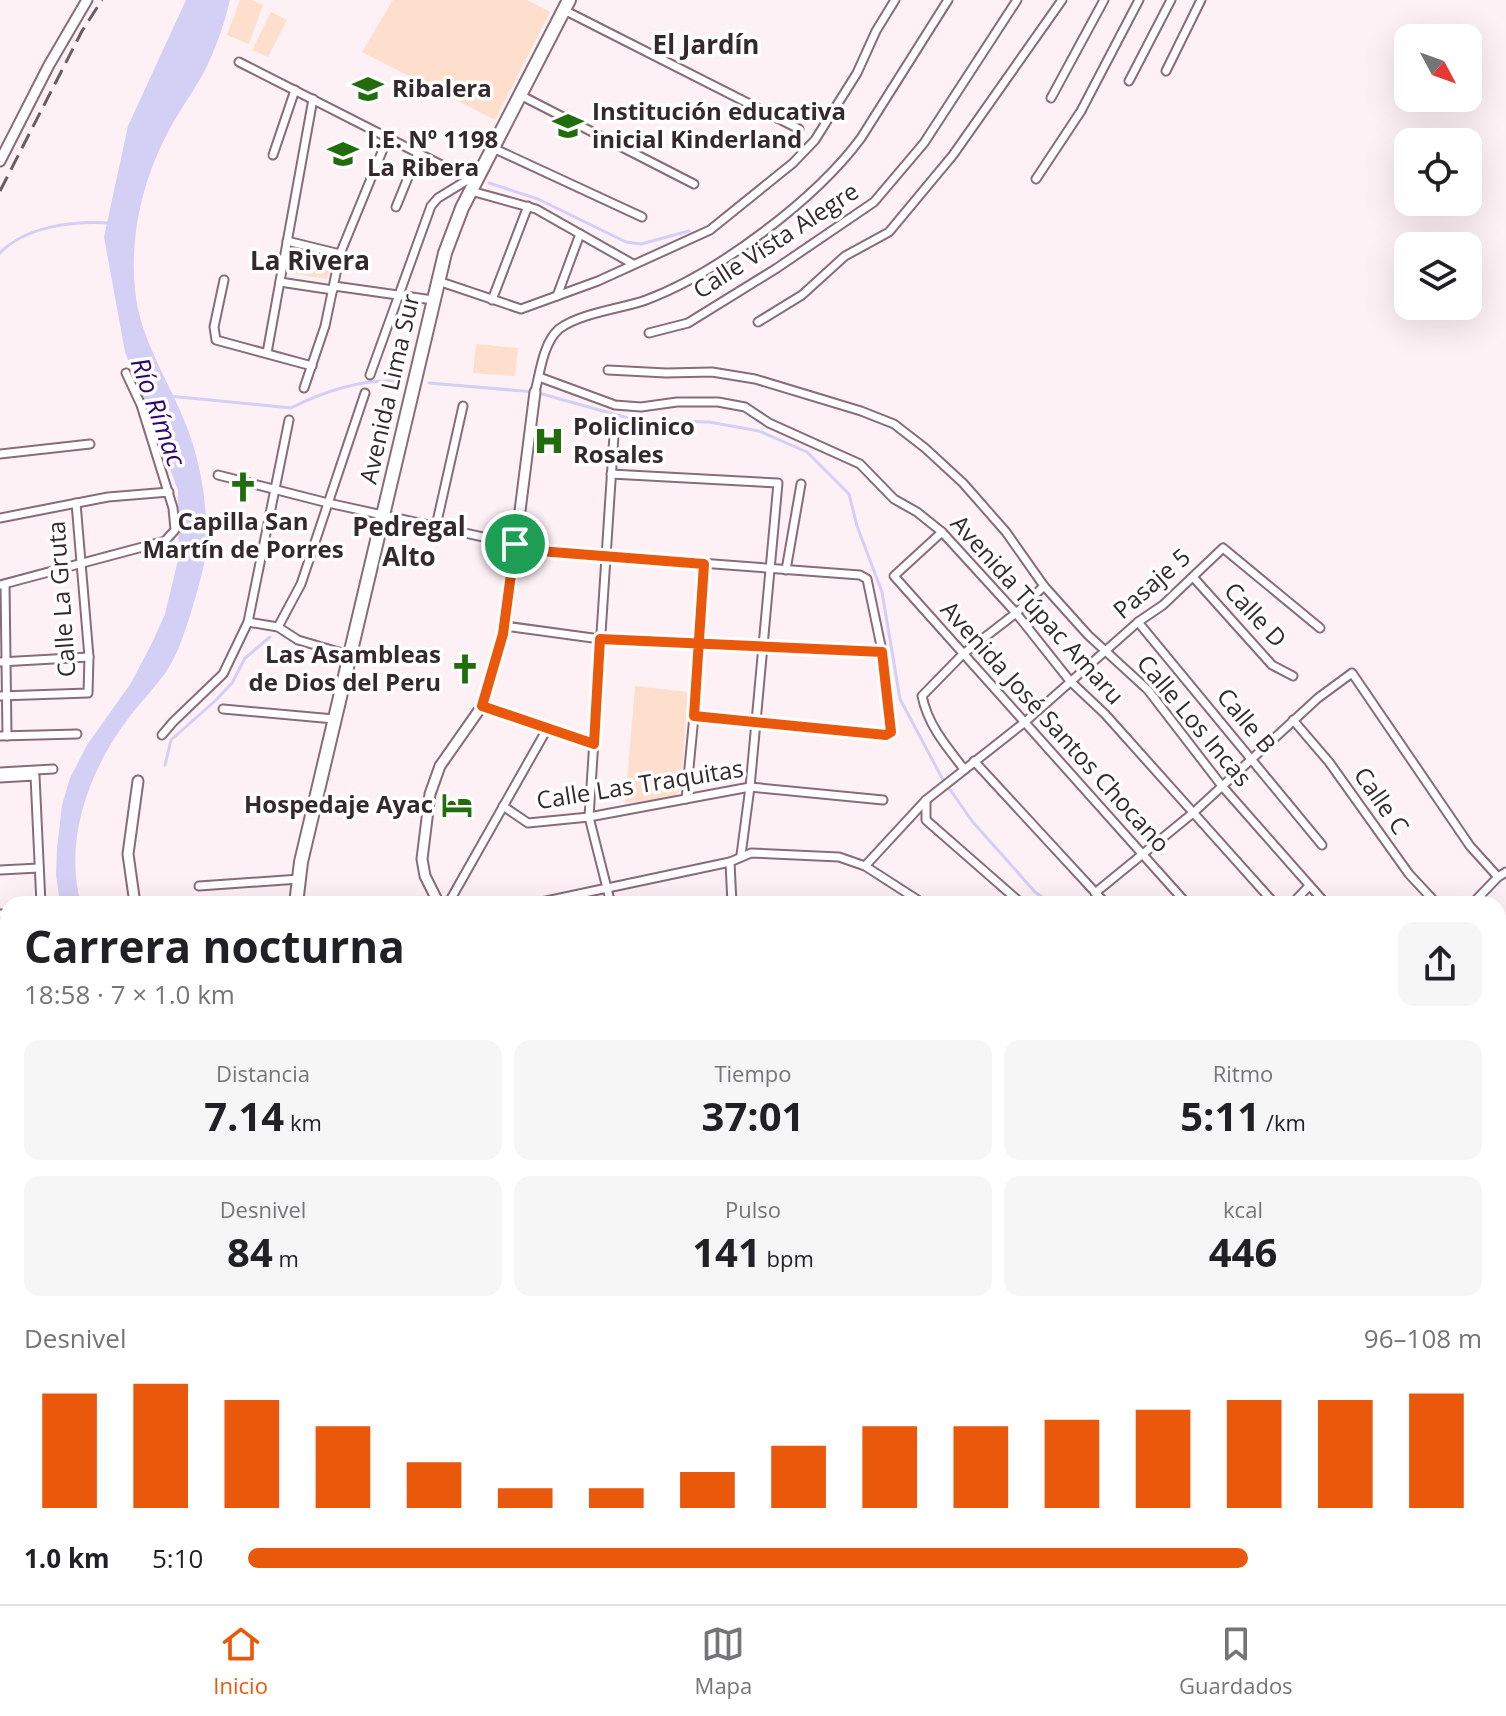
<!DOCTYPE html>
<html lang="es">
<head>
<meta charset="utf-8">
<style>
  :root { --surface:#fff; --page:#f6f6f6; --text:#202124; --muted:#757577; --line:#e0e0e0; --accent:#ea580c }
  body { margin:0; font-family:"Open Sans",sans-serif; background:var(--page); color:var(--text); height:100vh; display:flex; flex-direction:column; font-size:30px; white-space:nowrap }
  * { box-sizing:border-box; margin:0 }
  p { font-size:26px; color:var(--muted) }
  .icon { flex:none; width:44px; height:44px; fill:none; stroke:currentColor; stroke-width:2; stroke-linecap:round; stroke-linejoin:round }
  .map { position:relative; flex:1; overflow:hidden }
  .drawer { position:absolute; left:0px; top:896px; width:1506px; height:708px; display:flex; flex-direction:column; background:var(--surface); border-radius:24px 24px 0 0; box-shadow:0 8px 32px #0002 }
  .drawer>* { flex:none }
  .needle { width:52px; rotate:131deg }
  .controls { position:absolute; left:1394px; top:24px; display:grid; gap:16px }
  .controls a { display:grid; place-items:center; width:88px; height:88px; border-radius:16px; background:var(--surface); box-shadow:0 8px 32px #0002; font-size:40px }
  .pin { position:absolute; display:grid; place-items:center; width:68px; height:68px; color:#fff; margin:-34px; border:4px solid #fff; border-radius:50%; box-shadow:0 2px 8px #0007 }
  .round { display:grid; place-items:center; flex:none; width:84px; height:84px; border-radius:16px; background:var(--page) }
  .headline { display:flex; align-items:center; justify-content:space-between; height:136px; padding:0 24px }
  h1 { font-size:44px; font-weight:700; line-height:60px }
  .figures { display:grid; grid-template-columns:repeat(3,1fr); gap:12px; height:136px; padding:8px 24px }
  .figures div { display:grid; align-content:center; border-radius:16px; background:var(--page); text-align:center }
  .figures b { font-size:40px; font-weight:700 }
  .figures small { font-size:22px; font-weight:400 }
  .figures p { font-size:22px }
  .chart { height:224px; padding:16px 24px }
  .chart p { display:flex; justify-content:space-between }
  .chart svg { width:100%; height:144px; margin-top:8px; stroke:var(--accent); stroke-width:6 }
  ul { padding:0 24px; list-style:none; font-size:26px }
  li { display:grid; grid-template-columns:128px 96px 1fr; align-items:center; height:60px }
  li i { height:20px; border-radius:10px; background:var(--accent) }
  .tab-bar { display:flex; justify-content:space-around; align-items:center; height:112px; border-top:2px solid var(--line); background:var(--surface); font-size:22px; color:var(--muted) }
  .tab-bar a { display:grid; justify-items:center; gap:4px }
  .tab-bar .on { color:var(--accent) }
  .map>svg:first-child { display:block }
  .green { fill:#fedecd }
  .water { fill:#d4cff4 }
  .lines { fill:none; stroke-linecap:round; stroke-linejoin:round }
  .stream { stroke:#d4cff4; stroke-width:3 }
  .minor-casing { stroke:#886c78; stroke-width:11 }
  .tertiary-casing { stroke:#886c78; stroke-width:13 }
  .trunk-casing { stroke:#886c78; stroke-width:16 }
  .minor { stroke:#fff; stroke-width:7 }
  .tertiary { stroke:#fff; stroke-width:9 }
  .trunk { stroke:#fff; stroke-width:12 }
  .rail { stroke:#695d62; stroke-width:3; stroke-dasharray:16 8; stroke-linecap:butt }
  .route-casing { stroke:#fff; stroke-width:16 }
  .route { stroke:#ea580c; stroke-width:10 }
  .labels { text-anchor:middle; stroke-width:7; stroke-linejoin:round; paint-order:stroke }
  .poi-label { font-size:24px; font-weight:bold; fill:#35292e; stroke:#fff; text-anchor:start }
  .street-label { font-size:24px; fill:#35292e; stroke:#fff }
  .neighbourhood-label { font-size:26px; font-weight:bold; fill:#35292e; stroke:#fff }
  .water-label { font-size:26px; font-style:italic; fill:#320470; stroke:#fff }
</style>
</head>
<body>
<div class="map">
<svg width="1506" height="1604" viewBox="0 0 1506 1604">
  <rect width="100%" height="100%" fill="#fef1f6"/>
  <g class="green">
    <polygon points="240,0 251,0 263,5 249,44 227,35"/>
    <polygon points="393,0 527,0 550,12 495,120 362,52"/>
    <polygon points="271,12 287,20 268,57 252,50"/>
    <polygon points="292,247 333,255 327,279 287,273"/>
    <polygon points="476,344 518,348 515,376 473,373"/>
    <polygon points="635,686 688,692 681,787 675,797 625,803"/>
    <polygon points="427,1596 569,1596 570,1604 428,1604"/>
  </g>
  <path class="water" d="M 186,0 L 230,0 C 224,25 215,51 203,74 C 190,97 174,118 163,142 C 141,187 130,239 135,289 C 139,340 171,383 188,430 C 197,454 203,481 205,507 C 206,518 209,532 208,543 C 205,569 184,643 171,664 C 157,687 137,705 122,727 C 87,777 64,843 81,904 L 60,904 L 56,874 L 57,848 L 62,805 L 70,778 L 87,745 L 131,683 L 152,643 L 165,614 L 179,556 L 178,490 L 125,352 L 104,237 L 128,126 Z"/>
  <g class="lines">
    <g class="stream">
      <polyline points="489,183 538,199 626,242 641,244 689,231"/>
      <path d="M 0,253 C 26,226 73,221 109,223"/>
      <polyline points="429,383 535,392 635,420 709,422 759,431 807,452 849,494 857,526 882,592 900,699 942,778 972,821 1035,892 1052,904"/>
      <path d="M 169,396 L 291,408 C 322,392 362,379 396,381"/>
      <polyline points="165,765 171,740 216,700 232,683 245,658 270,637"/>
      <polyline points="1498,1474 1506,1482"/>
    </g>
    <g class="minor-casing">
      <g id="minor">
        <polyline points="564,10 799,129"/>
        <polyline points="239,62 469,179"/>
        <polyline points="1166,71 1201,0"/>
        <polyline points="1129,81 1171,0"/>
        <polyline points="520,95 694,184"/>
        <polyline points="1051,98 1104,0"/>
        <polyline points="493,148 642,217"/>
        <polyline points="273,155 295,90"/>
        <polyline points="1036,179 1081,111 1139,0"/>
        <polyline points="470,188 471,191 536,209 633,264"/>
        <polyline points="396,207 418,153"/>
        <polyline points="287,241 340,254"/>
        <polyline points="224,280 214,327 216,340 312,366"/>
        <polyline points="438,281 521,309 598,281 710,230 793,163 815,140 857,73 876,31 895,0"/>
        <polyline points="280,282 333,290"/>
        <polyline points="334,286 433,300"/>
        <polyline points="557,296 580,234"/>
        <polyline points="492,300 528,206"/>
        <polyline points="758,322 802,295 845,256 889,232 953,155 1062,0"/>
        <polyline points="649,333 688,323 777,268 874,202 924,143 1017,0"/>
        <polyline points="267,353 313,99"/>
        <polyline points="608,370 666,373 712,372 755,379 861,411 894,424 925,448 963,483 1006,532 1044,586 1088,635 1148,690 1222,786 1326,904"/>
        <polyline points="370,375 431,206 438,198 469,179"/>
        <polyline points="539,377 615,405 641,407 677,402 718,402 745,407 769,423 860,464 894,499 917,512 942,532 1016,613 1070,681 1105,714 1275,904"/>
        <polyline points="304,388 325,326 340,254 388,137"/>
        <path d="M 535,392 C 540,373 543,343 559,329 C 580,313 621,309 646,300 C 718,273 816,199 861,138 L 948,0"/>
        <polyline points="0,454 90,444"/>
        <polyline points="611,474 778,483 750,787 741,855"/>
        <polyline points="218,475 328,503 515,544 527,550 860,575 867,579 886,670 889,734 886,735 694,716"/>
        <polyline points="0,518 108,497 169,492"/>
        <polyline points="436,526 463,406"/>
        <polyline points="942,532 894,576 1187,904"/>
        <polyline points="786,570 801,484"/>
        <polyline points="1193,577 1272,665 1293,676"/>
        <polyline points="5,584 7,736"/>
        <polyline points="0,585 165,541 175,530 173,508 141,405 126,373"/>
        <polyline points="248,622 278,627 298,640 349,655"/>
        <polyline points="1138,622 1322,845"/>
        <polyline points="505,626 600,639 882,652"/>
        <polyline points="278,627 301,584 365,393"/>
        <polyline points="0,662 89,657"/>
        <polyline points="0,696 88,693 89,657 76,503"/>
        <polyline points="482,706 594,744"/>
        <polyline points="223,709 334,719"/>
        <polyline points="1293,720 1329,762 1409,874 1437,904"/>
        <polyline points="162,735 173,722 223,674 248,622 289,420"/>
        <polyline points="0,736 77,734"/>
        <polyline points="974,761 1106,904"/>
        <path d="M 964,769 C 946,746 928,725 922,696 L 963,654 L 1016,613 L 1044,586"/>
        <polyline points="0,772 53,769"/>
        <polyline points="0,778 35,776 41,904"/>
        <polyline points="686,799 694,716 704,564"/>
        <polyline points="926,800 926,820 1022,904"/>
        <polyline points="503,806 528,823 589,817 750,787 883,800"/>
        <polyline points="730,862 732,904"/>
        <polyline points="865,866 926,800 1025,722 1138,622 1163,605 1223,548 1320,628"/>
        <polyline points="0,870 39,868"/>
        <polyline points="199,886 299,879"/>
        <polyline points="1095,893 1193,813 1318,698 1352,673 1470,846 1498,877"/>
        <polyline points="448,904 547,729"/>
        <polyline points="532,904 730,862 751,853 839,857 865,866 924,904"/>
        <polyline points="611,904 589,817 614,435"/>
        <polyline points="1292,904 1309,886"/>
        <polyline points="1472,904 1498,877 1506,872"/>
        <polyline points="0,914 8,914"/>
        <polyline points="1498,926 1506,935"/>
        <polyline points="1498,973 1506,982"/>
        <polyline points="1498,1016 1506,1009"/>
        <polyline points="1498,1023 1506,1033"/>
        <polyline points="0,1039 8,1039"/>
        <polyline points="1498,1091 1506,1100"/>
        <polyline points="1498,1153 1506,1162"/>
        <polyline points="1498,1217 1506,1210"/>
        <polyline points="1498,1246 1506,1256"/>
        <polyline points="0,1269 8,1267"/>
        <polyline points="1498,1312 1506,1322"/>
        <polyline points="1498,1385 1506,1379"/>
        <polyline points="1498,1419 1506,1429"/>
        <polyline points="0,1580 8,1578"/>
        <polyline points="89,1596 90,1604"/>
        <polyline points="744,1596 745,1604"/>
        <polyline points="773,1604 774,1596"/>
      </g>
    </g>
    <g class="tertiary-casing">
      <g id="tertiary">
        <polyline points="0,161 49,65 87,0"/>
        <polyline points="135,904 128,854 138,781"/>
        <polyline points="439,904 425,876 422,859 430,794 440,766 482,706 499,652 509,598 535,392"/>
        <polyline points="268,1596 270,1604"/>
        <polyline points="580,1596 582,1604"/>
      </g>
    </g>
    <g class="trunk-casing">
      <g id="trunk">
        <polyline points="296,904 301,862 445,253 462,208 569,0"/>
        <polyline points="417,1596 418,1604"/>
      </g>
    </g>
    <use href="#minor" class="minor"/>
    <use href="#tertiary" class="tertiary"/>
    <use href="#trunk" class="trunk"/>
    <polyline class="rail" points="0,191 82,31 102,0"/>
  </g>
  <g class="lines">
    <g class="route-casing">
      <polyline id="route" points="515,544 503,634 482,706 594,744 600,639 882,652 891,732 886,735 694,716 704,564 527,550 515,544"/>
    </g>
    <use href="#route" class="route"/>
  </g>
  <defs>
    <g id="university-bare" transform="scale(2.4)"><path d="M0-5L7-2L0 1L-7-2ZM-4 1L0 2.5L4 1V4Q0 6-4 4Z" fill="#216d0e" stroke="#fff" stroke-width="2.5" paint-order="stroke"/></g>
    <g id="school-bare" transform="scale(2.4)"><path d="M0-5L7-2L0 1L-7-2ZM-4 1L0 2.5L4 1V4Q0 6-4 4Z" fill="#216d0e" stroke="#fff" stroke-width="2.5" paint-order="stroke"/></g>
    <g id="hospital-bare" transform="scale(2.4)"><path d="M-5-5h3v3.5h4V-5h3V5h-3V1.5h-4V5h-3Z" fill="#216d0e" stroke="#fff" stroke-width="2.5" paint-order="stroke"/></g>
    <g id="church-bare" transform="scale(2.4)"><path d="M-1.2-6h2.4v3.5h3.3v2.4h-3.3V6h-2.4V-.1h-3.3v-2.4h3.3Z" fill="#216d0e" stroke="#fff" stroke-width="2.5" paint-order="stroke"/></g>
    <g id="hotel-bare" transform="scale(2.4)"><path d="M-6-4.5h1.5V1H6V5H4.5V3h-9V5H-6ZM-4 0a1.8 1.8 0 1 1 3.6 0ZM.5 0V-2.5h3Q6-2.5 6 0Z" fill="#216d0e" stroke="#fff" stroke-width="2.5" paint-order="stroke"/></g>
  </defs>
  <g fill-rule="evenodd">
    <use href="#university-bare" x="368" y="89"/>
    <use href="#school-bare" x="568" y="126"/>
    <use href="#school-bare" x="343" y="154"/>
    <use href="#hospital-bare" x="549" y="441"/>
    <use href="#church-bare" x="243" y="487"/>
    <use href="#church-bare" x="465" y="669"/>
    <use href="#hotel-bare" x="457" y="805"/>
  </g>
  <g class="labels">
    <g class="poi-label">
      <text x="392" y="97">Ribalera</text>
      <text x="592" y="120">Institución educativa<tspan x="592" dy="28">inicial Kinderland</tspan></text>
      <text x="367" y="148">I.E. Nº 1198<tspan x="367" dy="28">La Ribera</tspan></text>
      <text x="573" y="435">Policlinico<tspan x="573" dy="28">Rosales</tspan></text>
      <text x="243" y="530" text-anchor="middle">Capilla San<tspan x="243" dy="28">Martín de Porres</tspan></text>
      <text x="441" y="663" text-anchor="end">Las Asambleas<tspan x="441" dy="28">de Dios del Peru</tspan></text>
      <text x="433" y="813" text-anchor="end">Hospedaje Ayac</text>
    </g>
    <g class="street-label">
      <text transform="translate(776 241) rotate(-33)" y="8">Calle Vista Alegre</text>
      <text transform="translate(390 389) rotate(-77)" y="8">Avenida Lima Sur</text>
      <text transform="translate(1152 584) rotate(-41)" y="8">Pasaje 5</text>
      <text transform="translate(62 599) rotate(-94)" y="8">Calle La Gruta</text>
      <text transform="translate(1037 610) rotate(48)" y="8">Avenida Túpac Amaru</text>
      <text transform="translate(1255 615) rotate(47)" y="8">Calle D</text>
      <text transform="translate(1194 721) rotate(50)" y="8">Calle Los Incas</text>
      <text transform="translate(1246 721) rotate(50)" y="8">Calle B</text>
      <text transform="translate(1055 727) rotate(48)" y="8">Avenida José Santos Chocano</text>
      <text transform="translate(640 785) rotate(-9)" y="8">Calle Las Traquitas</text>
      <text transform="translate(1381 801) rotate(55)" y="8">Calle C</text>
    </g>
    <g class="neighbourhood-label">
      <text x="706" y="54">El Jardín</text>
      <text x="310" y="270">La Rivera</text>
      <text x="409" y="536">Pedregal<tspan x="409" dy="30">Alto</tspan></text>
    </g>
    <g class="water-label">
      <text transform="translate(158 412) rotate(70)" y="9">Río Rímac</text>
    </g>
  </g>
</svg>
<div class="controls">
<a><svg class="needle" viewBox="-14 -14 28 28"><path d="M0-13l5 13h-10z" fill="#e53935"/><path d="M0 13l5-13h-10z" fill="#757577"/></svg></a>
<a><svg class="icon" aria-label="locate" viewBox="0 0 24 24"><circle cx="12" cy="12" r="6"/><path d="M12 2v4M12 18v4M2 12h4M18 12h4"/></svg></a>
<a><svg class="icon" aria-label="layers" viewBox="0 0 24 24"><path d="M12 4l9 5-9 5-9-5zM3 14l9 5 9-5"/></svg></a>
</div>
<div class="pin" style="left:515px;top:544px;background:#1e9e55"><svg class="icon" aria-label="arrive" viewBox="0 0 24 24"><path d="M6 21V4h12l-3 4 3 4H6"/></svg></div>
<section class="drawer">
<div class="headline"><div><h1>Carrera nocturna</h1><p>18:58 · 7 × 1.0 km</p></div><a class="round"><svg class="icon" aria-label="share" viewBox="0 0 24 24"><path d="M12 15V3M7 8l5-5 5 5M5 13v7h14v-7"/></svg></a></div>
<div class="figures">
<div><p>Distancia</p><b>7.14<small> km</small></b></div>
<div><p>Tiempo</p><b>37:01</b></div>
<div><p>Ritmo</p><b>5:11<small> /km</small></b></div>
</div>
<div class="figures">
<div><p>Desnivel</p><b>84<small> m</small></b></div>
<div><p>Pulso</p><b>141<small> bpm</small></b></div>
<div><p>kcal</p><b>446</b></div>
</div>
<div class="chart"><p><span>Desnivel</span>96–108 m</p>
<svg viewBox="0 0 160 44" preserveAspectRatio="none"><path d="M5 44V9M15 44V6M25 44V11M35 44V19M45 44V30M55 44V38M65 44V38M75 44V33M85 44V25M95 44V19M105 44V19M115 44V17M125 44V14M135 44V11M145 44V11M155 44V9"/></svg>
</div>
<ul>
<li><b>1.0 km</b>5:10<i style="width:81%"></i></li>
</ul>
</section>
</div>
<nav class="tab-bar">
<a class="on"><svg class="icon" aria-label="home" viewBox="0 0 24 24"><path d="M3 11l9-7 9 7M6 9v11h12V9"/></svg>Inicio</a>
<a><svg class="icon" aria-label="map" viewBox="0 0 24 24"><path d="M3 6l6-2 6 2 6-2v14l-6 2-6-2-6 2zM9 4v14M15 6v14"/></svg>Mapa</a>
<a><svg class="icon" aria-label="saved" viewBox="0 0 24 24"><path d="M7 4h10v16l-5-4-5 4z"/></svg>Guardados</a>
</nav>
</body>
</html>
